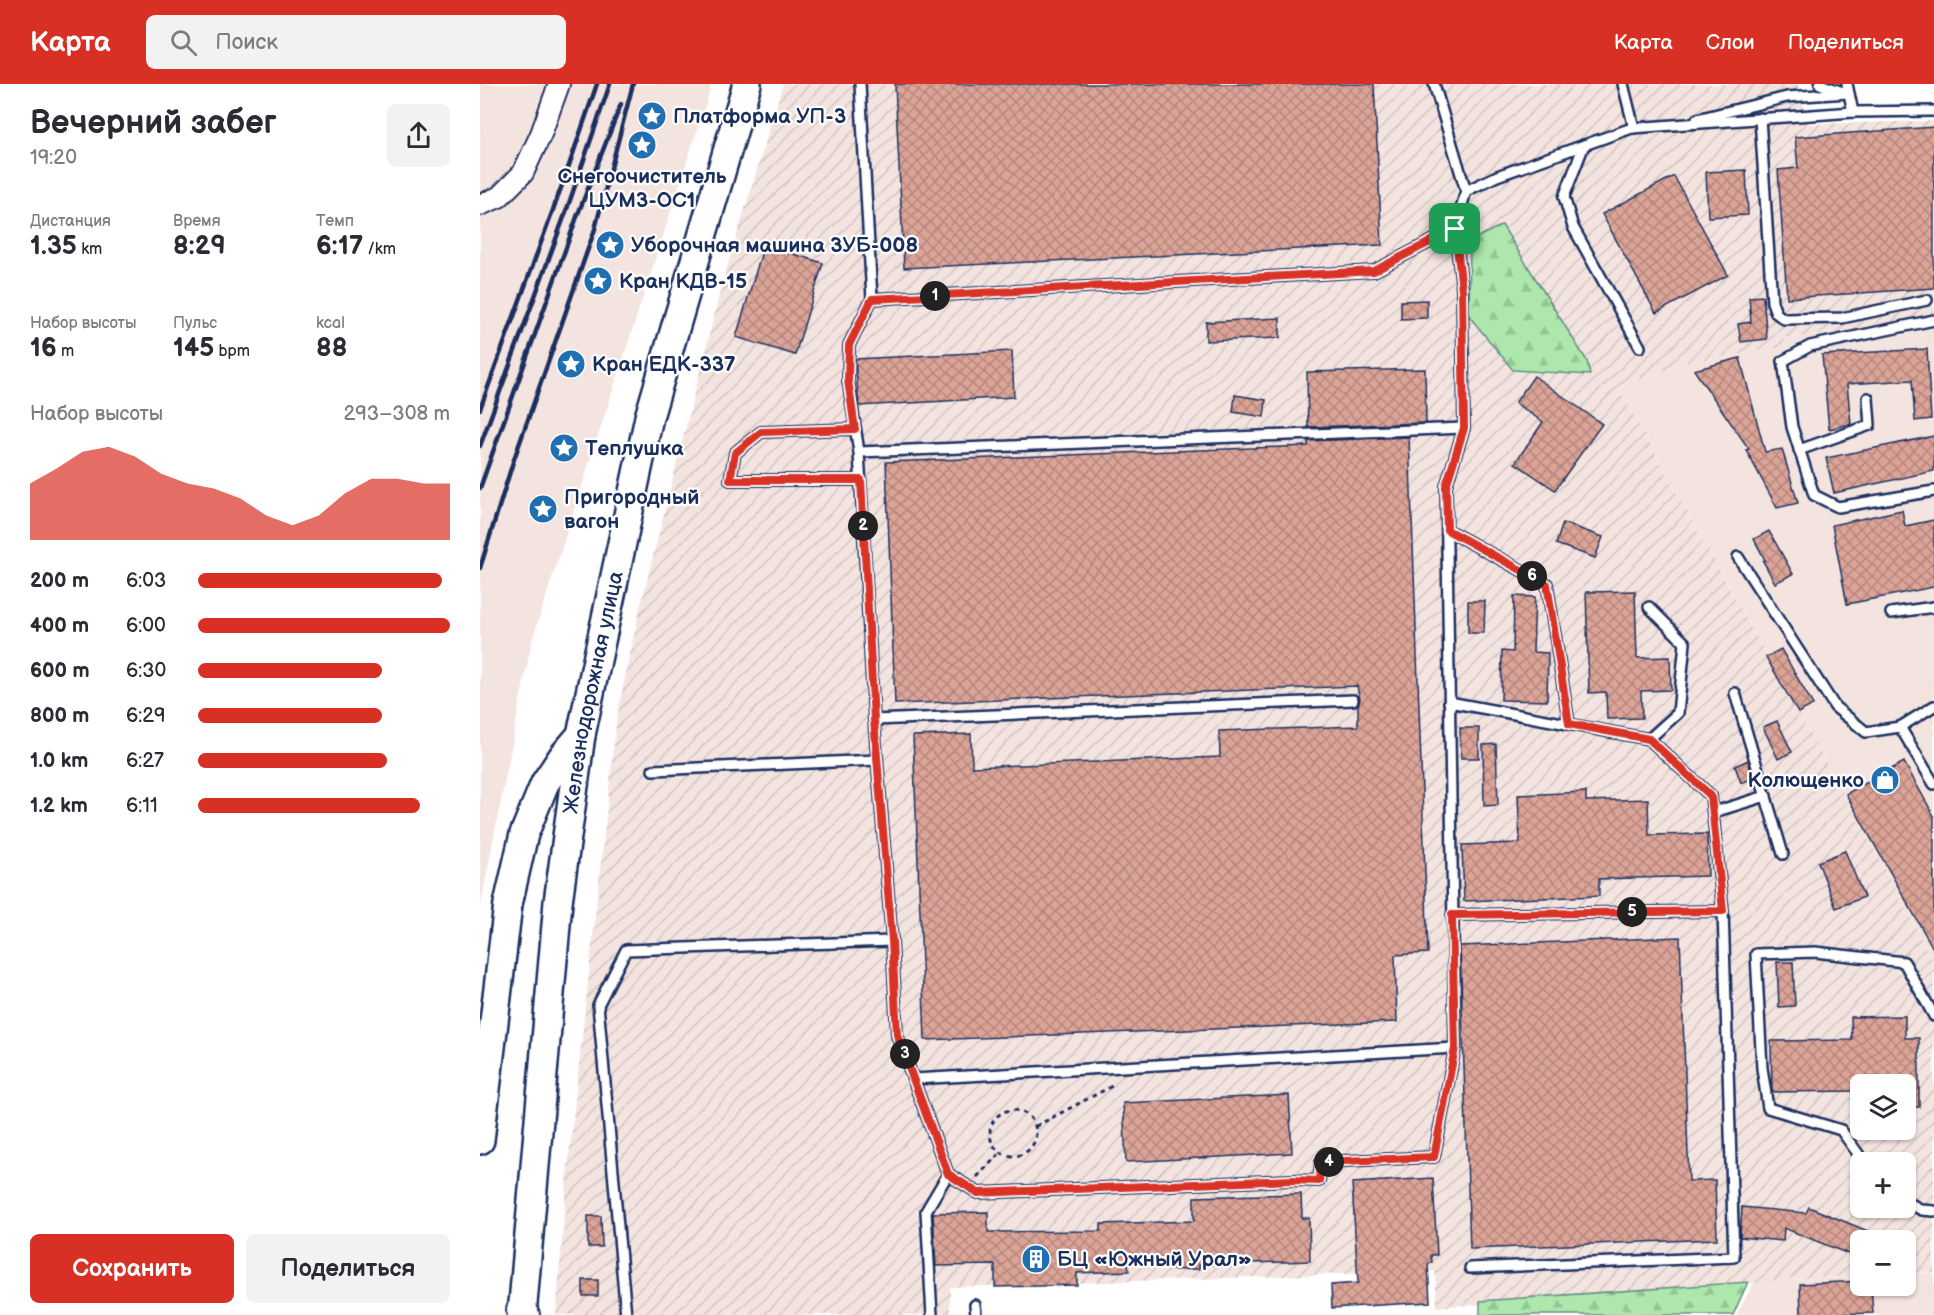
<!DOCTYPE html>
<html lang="ru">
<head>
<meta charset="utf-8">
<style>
  :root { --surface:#fff; --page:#f2f2f3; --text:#2b2b33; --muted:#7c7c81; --accent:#d93025 }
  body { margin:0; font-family:"Balsamiq Sans",sans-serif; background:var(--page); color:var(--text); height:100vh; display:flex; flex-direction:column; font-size:22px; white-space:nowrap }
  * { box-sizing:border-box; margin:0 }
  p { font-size:20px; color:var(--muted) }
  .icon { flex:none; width:33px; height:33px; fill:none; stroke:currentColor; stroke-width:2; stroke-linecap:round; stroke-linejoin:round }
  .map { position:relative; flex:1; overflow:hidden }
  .sheet { display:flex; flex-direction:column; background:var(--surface); width:480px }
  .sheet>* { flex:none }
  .tools { position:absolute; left:1370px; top:990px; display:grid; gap:12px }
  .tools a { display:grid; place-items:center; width:66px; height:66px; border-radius:9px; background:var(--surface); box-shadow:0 2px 4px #0004; font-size:30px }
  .pin { position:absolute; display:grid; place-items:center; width:51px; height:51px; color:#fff; margin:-26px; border-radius:12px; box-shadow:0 3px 9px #0006 }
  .km { position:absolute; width:30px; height:30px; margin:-15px; border-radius:50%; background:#222; color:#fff; font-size:16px; line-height:30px; text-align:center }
  .round { display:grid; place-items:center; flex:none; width:63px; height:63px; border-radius:9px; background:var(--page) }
  .head { display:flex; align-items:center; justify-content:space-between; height:102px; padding:0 30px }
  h1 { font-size:33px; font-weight:600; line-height:45px }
  .stats { display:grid; grid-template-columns:repeat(3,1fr); gap:9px; height:102px; padding:6px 30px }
  .stats div { display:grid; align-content:center }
  .stats b { font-size:26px; font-weight:600 }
  .stats small { font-size:16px; font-weight:400 }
  .stats p { font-size:16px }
  .chart { height:168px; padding:12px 30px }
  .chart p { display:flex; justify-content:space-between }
  .chart svg { width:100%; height:108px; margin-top:6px; fill:var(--accent); opacity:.7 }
  .action { display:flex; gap:12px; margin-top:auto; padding:12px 30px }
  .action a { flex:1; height:69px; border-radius:9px; background:var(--accent); color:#fff; font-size:24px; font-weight:600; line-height:69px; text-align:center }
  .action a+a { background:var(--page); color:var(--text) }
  ul { padding:0 30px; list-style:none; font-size:20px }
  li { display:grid; grid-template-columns:96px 72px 1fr; align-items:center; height:45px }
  li i { height:15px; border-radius:8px; background:var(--accent) }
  header { display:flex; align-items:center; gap:36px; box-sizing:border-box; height:84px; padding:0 30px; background:var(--accent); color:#fff }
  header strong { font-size:28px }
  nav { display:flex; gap:33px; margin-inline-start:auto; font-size:21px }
  .search { width:420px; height:54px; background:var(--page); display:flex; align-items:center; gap:15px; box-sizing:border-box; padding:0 21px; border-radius:9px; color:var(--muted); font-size:22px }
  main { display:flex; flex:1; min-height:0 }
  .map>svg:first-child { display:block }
  .built { fill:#f4e4e0 }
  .industrial { fill:url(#industrial-furrows); fill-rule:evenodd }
  .forest { fill:url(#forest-firs); stroke:#648b85; stroke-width:1.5 }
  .building { fill:url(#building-cross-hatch); stroke:#1b2f5e; stroke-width:1.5 }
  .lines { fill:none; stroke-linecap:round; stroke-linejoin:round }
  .lane-casing { stroke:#1b2f5e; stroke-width:14 }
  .street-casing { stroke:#1b2f5e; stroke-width:24 }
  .secondary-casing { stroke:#1b2f5e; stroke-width:32 }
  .primary-casing { stroke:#1b2f5e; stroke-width:34 }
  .path { stroke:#1b2f5e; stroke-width:3; stroke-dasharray:4.5 4.5; stroke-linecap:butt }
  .lane { stroke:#fff; stroke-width:9 }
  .street { stroke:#fff; stroke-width:20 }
  .secondary { stroke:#fff; stroke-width:27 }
  .primary { stroke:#fff; stroke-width:30 }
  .rail { stroke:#1b2f5e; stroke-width:4.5 }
  .route-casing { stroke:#fff; stroke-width:12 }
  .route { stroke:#d93025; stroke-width:8 }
  .labels { text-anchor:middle; stroke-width:4.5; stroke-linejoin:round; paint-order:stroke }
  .poi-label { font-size:21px; font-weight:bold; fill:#1b2f5e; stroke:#fff; text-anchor:start }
  .street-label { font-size:21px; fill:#1b2f5e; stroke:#fff }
</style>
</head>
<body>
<header>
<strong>Карта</strong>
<div class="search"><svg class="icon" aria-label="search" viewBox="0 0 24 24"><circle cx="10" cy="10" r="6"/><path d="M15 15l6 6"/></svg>Поиск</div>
<nav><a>Карта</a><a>Слои</a><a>Поделиться</a></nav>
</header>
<main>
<section class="sheet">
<div class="head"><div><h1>Вечерний забег</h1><p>19:20</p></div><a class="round"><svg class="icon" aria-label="share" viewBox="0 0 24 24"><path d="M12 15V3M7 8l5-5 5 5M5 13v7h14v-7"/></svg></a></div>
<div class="stats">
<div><p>Дистанция</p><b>1.35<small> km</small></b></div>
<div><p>Время</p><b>8:29</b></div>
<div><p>Темп</p><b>6:17<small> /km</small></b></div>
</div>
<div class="stats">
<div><p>Набор высоты</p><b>16<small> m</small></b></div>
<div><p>Пульс</p><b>145<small> bpm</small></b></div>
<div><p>kcal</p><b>88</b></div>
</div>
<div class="chart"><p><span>Набор высоты</span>293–308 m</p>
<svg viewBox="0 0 160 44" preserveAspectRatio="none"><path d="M0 44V21L10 15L20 8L30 6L40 10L50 17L60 21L70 23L80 27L90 34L100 38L110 34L120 25L130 19L140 19L150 21L160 21V44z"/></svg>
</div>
<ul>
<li><b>200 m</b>6:03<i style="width:97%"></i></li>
<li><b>400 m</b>6:00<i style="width:100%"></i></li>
<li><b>600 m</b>6:30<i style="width:73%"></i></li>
<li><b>800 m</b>6:29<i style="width:73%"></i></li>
<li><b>1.0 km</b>6:27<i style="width:75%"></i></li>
<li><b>1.2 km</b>6:11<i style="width:88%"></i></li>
</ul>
<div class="action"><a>Сохранить</a><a>Поделиться</a></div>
</section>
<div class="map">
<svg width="1454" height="1231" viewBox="0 0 1454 1231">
  <defs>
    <pattern id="industrial-furrows" width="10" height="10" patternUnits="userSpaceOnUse" patternTransform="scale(1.5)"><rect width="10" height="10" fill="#f4e4e0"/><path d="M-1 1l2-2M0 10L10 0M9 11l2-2" fill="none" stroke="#d1c4c3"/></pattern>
    <pattern id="forest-firs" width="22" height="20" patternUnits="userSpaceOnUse" patternTransform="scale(1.5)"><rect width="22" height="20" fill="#ade7ac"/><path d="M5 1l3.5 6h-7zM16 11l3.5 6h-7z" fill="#94c696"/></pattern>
    <pattern id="building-cross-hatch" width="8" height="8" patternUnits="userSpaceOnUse" patternTransform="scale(1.5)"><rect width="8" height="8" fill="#dca497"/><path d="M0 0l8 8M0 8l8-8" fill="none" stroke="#b2867e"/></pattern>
  </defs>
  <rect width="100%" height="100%" fill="#fff"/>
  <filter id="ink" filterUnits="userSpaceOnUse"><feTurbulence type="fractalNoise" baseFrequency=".0167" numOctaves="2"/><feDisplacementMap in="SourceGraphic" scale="12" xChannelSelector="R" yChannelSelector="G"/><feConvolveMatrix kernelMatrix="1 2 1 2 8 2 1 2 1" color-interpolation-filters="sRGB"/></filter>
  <g filter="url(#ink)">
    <g class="built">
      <polygon points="0,0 232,0 52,556 0,825"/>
      <polygon points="1454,229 1454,878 1386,751 1139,304 1202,279 1304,263 1303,254 1359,249"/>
      <polygon points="1454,1188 1454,1231 1256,1231 1275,1197 1380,1192 1380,1202 1425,1202 1425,1190"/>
    </g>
    <path class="industrial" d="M 303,0 L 1318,0 L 1328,40 L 1454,37 L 1454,229 L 1359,249 L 1304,254 L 1305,263 L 1202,279 L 1139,304 L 1386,751 L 1454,878 L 1454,1188 L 1425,1189 L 1425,1156 L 1380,1156 L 1380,1192 L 1310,1195 L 1173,1210 L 957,1223 L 955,1187 L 470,1203 L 470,1231 L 76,1231 L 88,1081 L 137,632 L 158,532 L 242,200 ZM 1380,1000 L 1425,1000 L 1425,1046 L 1380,1046 ZM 1380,1078 L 1425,1078 L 1425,1124 L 1380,1124 Z"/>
    <g class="forest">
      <polygon points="1022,141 1107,277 1110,291 1033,286 989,232 990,157"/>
      <polygon points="1268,1198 1253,1231 1000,1231 1000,1217"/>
    </g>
    <g class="building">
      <polygon points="415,0 894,0 902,161 424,184"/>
      <polygon points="1454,43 1454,204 1307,214 1298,86 1318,84 1315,53"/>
      <polygon points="1266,86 1268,131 1228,133 1226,88"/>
      <polygon points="1194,92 1248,191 1176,229 1122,130"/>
      <polygon points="284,161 343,179 315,271 256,253"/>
      <polygon points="1283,212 1287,255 1261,258 1258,240 1271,238 1269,213"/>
      <polygon points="947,216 947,234 921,235 921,217"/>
      <polygon points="800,234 800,254 726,257 726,238"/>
      <polygon points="1447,265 1451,335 1435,337 1432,296 1367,300 1371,340 1349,345 1342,271"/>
      <polygon points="532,267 534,313 379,322 375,275"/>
      <polygon points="1260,274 1285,368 1302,365 1318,419 1297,424 1266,366 1269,365 1214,286"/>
      <polygon points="945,285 946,339 828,343 827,288"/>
      <polygon points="1054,292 1122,340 1075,406 1035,379 1063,338 1035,319"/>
      <polygon points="755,311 786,316 784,333 753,328"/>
      <polygon points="1454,352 1454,387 1354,409 1346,374"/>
      <polygon points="929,353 948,869 915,871 917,938 445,956 433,652 491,650 492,683 740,673 739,647 878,642 878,621 880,615 877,602 415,620 406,378 828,362 828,357"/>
      <polygon points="1422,426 1425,442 1454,436 1454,503 1367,520 1352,441"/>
      <polygon points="1083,439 1123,453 1115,474 1076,460"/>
      <polygon points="1289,447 1313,490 1295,499 1283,477 1285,476 1274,455"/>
      <polygon points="1155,507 1157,574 1190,573 1191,606 1161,607 1162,634 1127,635 1126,608 1109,609 1106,508"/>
      <polygon points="1034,512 1055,513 1053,568 1068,569 1067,617 1021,616 1022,567 1033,568"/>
      <polygon points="988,517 1005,517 1004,549 988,549"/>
      <polygon points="1301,565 1333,621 1318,629 1286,573"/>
      <polygon points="1297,637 1312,668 1298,675 1283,643"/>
      <polygon points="980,644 999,644 999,674 981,674"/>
      <polygon points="1016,660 1018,721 1004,722 1003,661"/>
      <polygon points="1268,676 1273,694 1261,699 1255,682"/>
      <polygon points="1424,678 1454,732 1454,866 1366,710"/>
      <polygon points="1106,708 1106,717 1168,715 1169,751 1227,750 1228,792 1119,795 1119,812 984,817 982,761 1040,759 1038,711"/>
      <polygon points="1365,767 1384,813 1356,824 1338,778"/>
      <polygon points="1200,853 1209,1097 1235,1096 1237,1155 990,1165 980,862"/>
      <polygon points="1297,878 1313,878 1315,922 1299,923"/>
      <polygon points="1425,932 1425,954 1439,954 1439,1023 1425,1023 1425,1000 1380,1000 1380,1007 1292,1008 1291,957 1372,956 1371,933"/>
      <polygon points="809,1011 812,1069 646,1078 643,1019"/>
      <polygon points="953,1094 957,1171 951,1171 952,1179 948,1180 950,1218 852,1224 851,1201 878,1199 872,1099"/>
      <polygon points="821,1110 822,1134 829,1134 830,1177 719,1181 719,1185 692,1186 692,1178 648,1180 649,1187 597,1189 597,1201 515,1203 515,1181 456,1182 453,1129 508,1128 508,1148 621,1147 621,1140 714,1137 714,1113"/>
      <polygon points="1262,1123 1326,1129 1329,1123 1410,1156 1380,1156 1380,1165 1374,1163 1371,1171 1304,1144 1303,1157 1260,1153"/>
      <polygon points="108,1132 121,1132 122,1163 108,1163"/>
      <rect x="103" y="1196" width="15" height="16"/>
      <polygon points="1380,1197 1380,1202 1391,1202 1393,1229 1321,1231 1320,1200"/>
    </g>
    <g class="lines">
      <g class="lane-casing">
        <g id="lane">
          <polyline points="380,0 392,215 894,187 975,145 986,107 1017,92 1152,44 1373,28 1454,27"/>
          <polyline points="954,0 986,107"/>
          <polyline points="1143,0 1154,44"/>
          <polyline points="1340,0 1363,8"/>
          <polyline points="1367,0 1373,28"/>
          <polyline points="1280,34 1292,218 1296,229 1304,235 1362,234 1447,216"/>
          <polyline points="1217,35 1307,13 1368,9"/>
          <polyline points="1104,61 1084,113 1093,143 1160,263"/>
          <polyline points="392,215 369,261 368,296 379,368 394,636 412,857 417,951 468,1090 498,1109 812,1096 839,1097 841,1078 954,1073 975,964 966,402 984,344 982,206 975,145"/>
          <polyline points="1454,236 1330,262 1303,277 1312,343 1334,411 1358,423 1454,407"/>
          <polyline points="375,345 281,348 255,369 250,396 380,396"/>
          <polyline points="1319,366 1390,341 1388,314"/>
          <polyline points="379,368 984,344"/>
          <polyline points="967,446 1067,500 1089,640"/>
          <polyline points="1258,473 1355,623 1386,648 1420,643 1454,700"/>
          <polyline points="1411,529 1454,523"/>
          <polyline points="1255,609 1303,770"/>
          <polyline points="969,618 1169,655 1231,712 1243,827 1254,1173 990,1184"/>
          <polyline points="394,636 873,616"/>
          <polyline points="1420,643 1454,622"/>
          <polyline points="1169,655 1198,629 1205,559 1169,523"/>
          <polyline points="173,686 397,676"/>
          <polyline points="1234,728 1286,712"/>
          <polyline points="972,831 1243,827"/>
          <polyline points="434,995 975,964"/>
          <polyline points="1384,1078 1361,1046 1288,1024 1282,984 1276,870 1335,868 1424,878 1454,932"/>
          <polyline points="1425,1117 1442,1126 1454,1127"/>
          <polyline points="495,1221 496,1231"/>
          <polyline points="146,1231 118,921 146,866 412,857"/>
          <polyline points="452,1231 446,1127 468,1090"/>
        </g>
      </g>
      <g class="street-casing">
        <polyline id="street" points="0,121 19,113 43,89 61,50 79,0"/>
      </g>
      <g class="secondary-casing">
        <g id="secondary">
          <polyline points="0,1056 28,820 44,750 65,699 83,672 101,651"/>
          <path id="s1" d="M 42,1231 L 78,818 L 101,651 L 169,333 L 267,0"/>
        </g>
      </g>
      <g class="primary-casing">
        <polyline id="primary" points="42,1226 44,1231"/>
      </g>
      <g class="path">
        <circle cx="533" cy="1049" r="23"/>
        <polyline points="556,1042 632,1002"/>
        <polyline points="497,1093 521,1068"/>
      </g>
      <use href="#lane" class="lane"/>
      <use href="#street" class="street"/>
      <use href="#secondary" class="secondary"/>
      <use href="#primary" class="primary"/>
      <g class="rail">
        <polyline points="0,325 85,93 117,0"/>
        <polyline points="0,362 87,125 130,0"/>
        <polyline points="0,404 98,130 141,20"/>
        <polyline points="0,484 33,378 115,145 153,0"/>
      </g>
    </g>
  </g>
  <g class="lines" filter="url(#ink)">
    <g class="route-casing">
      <polygon id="route" points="975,145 982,206 984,344 966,402 967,446 1067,500 1089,640 1169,655 1231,712 1243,827 972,831 975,964 954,1073 841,1078 839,1097 812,1096 498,1109 468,1090 417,951 412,857 394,636 381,396 250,396 255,369 281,348 375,345 368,296 369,261 392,215 894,187"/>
    </g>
    <use href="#route" class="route"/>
  </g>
  <defs>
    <g id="sight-disc" transform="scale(1.5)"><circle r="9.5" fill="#1f6fb2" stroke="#fff"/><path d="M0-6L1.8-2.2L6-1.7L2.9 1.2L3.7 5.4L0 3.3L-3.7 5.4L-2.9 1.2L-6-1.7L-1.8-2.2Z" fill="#fff"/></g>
    <g id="shop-disc" transform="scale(1.5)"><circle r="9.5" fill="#1f6fb2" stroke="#fff"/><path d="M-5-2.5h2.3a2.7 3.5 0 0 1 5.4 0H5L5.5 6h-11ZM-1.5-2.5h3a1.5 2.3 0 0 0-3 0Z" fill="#fff"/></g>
    <g id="building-disc" transform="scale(1.5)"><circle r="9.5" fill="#1f6fb2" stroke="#fff"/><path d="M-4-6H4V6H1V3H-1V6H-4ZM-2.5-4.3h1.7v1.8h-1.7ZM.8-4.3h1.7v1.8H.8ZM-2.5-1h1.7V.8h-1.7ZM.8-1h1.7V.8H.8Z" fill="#fff"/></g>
  </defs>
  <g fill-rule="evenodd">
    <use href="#sight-disc" x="172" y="32"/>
    <use href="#sight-disc" x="162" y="61"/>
    <use href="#sight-disc" x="130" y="161"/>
    <use href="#sight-disc" x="118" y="197"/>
    <use href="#sight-disc" x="91" y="280"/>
    <use href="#sight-disc" x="84" y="364"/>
    <use href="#sight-disc" x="63" y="425"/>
    <use href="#shop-disc" x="1405" y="696"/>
    <use href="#building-disc" x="556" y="1175"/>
  </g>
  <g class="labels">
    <g class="poi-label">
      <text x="193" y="39">Платформа УП-3</text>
      <text x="162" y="99" text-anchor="middle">Снегоочиститель<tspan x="162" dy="24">ЦУМ3-ОС1</tspan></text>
      <text x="151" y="168">Уборочная машина 3УБ-008</text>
      <text x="139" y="204">Кран КДВ-15</text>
      <text x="112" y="287">Кран ЕДК-337</text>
      <text x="105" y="371">Теплушка</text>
      <text x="84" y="420">Пригородный<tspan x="84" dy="24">вагон</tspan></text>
      <text x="1384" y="703" text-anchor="end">Колющенко</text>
      <text x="577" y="1182">БЦ «Южный Урал»</text>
    </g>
    <g class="street-label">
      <text dy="7" stroke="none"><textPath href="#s1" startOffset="627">Железнодорожная улица</textPath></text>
    </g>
  </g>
</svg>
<div class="tools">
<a><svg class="icon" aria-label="layers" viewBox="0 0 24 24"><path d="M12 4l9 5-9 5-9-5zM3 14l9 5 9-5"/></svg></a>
<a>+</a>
<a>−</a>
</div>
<div class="pin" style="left:975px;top:145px;background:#1e9e55"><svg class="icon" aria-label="arrive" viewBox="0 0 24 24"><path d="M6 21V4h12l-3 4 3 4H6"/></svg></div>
<b class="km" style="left:455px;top:212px">1</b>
<b class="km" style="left:383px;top:442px">2</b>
<b class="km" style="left:425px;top:970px">3</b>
<b class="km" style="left:849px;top:1078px">4</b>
<b class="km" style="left:1152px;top:828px">5</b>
<b class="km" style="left:1052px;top:492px">6</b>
</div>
</main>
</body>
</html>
